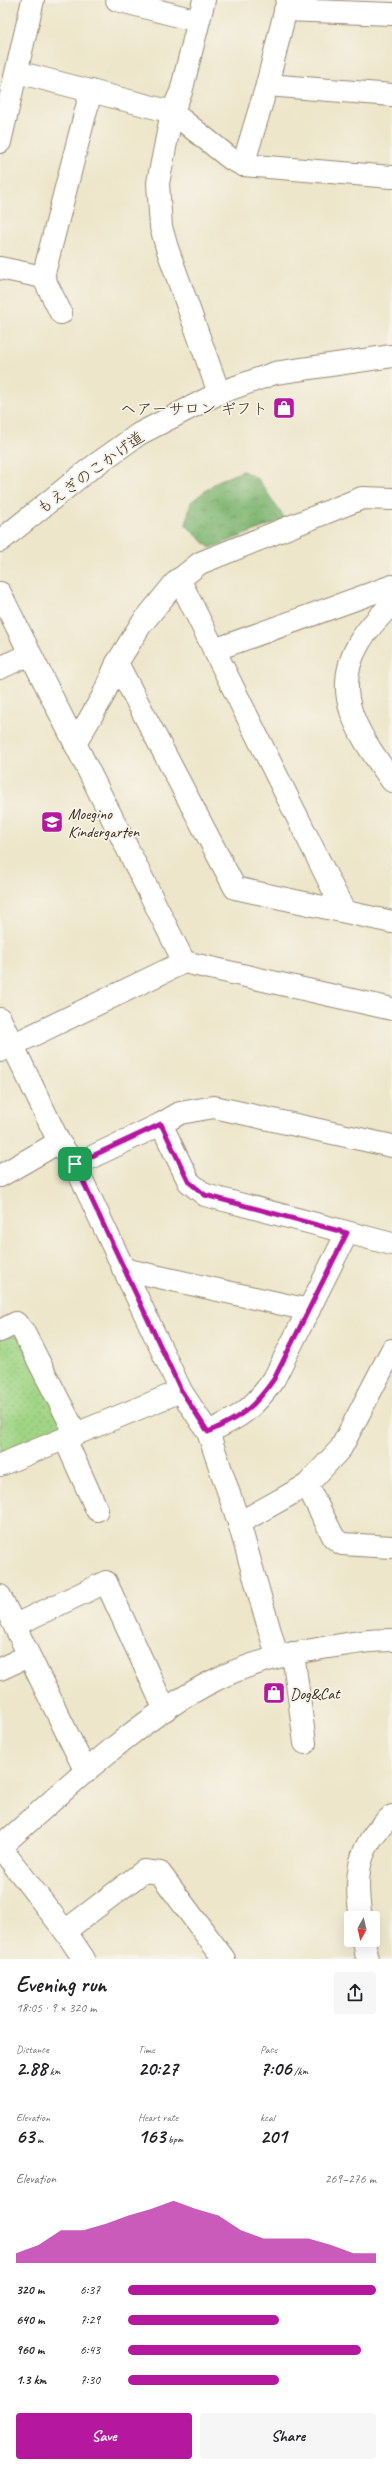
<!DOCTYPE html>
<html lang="en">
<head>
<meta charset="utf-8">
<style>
  :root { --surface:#fff; --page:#f6f6f6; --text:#202124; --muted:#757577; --accent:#b5179e }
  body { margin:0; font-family:Caveat,"Klee One",sans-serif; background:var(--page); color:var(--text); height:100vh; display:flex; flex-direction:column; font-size:15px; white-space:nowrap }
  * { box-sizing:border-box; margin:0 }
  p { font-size:13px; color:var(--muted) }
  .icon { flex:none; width:22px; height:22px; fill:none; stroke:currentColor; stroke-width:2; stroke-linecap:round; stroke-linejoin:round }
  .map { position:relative; height:1959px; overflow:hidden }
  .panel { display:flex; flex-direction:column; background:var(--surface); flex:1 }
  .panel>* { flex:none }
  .needle { width:26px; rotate:188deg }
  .controls { position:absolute; left:344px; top:1911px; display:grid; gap:8px }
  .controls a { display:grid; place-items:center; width:36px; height:36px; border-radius:4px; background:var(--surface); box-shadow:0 4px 16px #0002; font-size:20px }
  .pin { position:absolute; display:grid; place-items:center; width:34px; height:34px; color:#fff; margin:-17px; border-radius:8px; box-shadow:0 2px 6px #0006 }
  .round { display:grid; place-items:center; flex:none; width:42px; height:42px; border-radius:4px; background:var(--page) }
  .headline { display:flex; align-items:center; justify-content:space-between; height:68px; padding:0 16px }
  h1 { font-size:22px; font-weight:800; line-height:30px }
  .metrics { display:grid; grid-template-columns:repeat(3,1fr); gap:6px; height:68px; padding:4px 16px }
  .metrics div { display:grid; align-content:center }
  .metrics b { font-size:20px; font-weight:800 }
  .metrics small { font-size:11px; font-weight:400 }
  .metrics p { font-size:11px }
  .chart { height:112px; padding:8px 16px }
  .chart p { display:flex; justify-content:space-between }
  .chart svg { width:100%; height:72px; margin-top:4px; fill:var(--accent); opacity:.7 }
  .primary-button { display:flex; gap:8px; margin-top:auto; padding:8px 16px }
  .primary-button a { flex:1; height:46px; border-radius:4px; background:var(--accent); color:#fff; font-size:16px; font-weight:800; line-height:46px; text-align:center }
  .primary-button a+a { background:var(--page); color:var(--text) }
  ul { padding:0 16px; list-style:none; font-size:13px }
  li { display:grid; grid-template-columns:64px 48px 1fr; align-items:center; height:30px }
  li i { height:10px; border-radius:5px; background:var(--accent) }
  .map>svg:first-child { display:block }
  .forest { fill:url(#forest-crowns); stroke:#5e7048 }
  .park { fill:url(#park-dots); stroke:#6e8052 }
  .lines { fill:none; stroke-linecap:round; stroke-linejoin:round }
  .minor-casing { stroke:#948874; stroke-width:24 }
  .minor { stroke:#fff; stroke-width:22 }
  .route-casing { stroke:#fff; stroke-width:8 }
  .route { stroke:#b5179e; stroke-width:5 }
  .labels { text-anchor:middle; stroke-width:3.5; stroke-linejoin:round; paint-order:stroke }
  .poi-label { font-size:16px; fill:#3b2a1e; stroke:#f7f3e8; text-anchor:start }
  .street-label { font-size:16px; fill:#3b2a1e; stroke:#f7f3e8 }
</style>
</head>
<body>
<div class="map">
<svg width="392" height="1959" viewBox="0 0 392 1959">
  <defs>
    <pattern id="forest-crowns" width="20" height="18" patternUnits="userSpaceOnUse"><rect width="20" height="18" fill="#80b672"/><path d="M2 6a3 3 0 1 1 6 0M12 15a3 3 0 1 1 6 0" fill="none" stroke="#6a945d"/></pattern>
    <pattern id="park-dots" width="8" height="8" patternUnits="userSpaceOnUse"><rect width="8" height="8" fill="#a0d585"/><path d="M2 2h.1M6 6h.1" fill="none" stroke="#8bb772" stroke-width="1.8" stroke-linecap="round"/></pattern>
  </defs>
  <rect width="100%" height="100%" fill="#f7f3e8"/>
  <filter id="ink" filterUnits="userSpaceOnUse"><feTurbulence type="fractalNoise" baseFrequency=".025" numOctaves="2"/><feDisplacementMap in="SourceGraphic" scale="8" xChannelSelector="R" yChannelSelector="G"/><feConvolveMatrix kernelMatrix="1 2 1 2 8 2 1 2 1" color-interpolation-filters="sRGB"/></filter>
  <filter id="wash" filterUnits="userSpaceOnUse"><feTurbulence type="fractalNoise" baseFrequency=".012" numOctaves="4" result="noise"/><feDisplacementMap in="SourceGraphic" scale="16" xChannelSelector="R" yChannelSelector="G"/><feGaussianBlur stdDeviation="0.9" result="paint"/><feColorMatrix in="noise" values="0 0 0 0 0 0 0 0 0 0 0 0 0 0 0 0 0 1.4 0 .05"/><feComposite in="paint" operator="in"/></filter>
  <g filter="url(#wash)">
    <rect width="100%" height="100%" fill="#ede6ca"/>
    <polygon class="forest" points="243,471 258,479 285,519 210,548 186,525 191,502 218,481"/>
    <polygon class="park" points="0,1336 19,1336 63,1422 62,1432 0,1461"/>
  </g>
  <g filter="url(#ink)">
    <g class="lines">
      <g class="minor-casing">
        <g id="minor">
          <polyline points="117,0 198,21"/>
          <polyline points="204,0 181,92 172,112 158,183 161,227 167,248 219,393"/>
          <polyline points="285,10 392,14"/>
          <polyline points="17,72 172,112 231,159 243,165 392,177"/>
          <polyline points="267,85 392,95"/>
          <polyline points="0,142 33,0"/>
          <polyline points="243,165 267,85 288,0"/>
          <polyline points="0,268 43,277 91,91"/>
          <polyline points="43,277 61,313"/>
          <polyline points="0,541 87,471 139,434 219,393 275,373 392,356"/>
          <polyline points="179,579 344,911"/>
          <polyline points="0,593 184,962"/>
          <path d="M 392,603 C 381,616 367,628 359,643 C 328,696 362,738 392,781"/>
          <polyline points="214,650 392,586"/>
          <polyline points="117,663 235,888 392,922"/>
          <polyline points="0,668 30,654"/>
          <polyline points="75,744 103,696 117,663 140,626 175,583 200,563 362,498 392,499"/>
          <polyline points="0,1019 59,1142 75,1165 181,1391 208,1432 239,1523 277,1656"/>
          <polyline points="0,1051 184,962 392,1009"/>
          <polyline points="161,1124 189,1182 205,1195 392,1244"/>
          <polyline points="75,1165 161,1124 180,1113 214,1107 392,1146"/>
          <polyline points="0,1176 59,1142"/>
          <polyline points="123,1269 309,1310"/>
          <polyline points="0,1331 16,1323 23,1331 76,1434"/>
          <path d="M 208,1432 C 241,1417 253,1409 274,1379 L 347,1233"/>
          <polyline points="65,1439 97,1510"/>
          <polyline points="0,1465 181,1391"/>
          <polyline points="307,1485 334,1538 342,1544 392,1547"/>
          <polyline points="239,1523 307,1485 341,1448 392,1350"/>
          <polyline points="0,1596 86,1772"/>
          <polyline points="15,1625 106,1582 165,1710"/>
          <polyline points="293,1653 305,1743"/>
          <polyline points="0,1669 28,1656"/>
          <path d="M 0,1847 C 67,1789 133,1722 213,1681 C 247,1664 285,1654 323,1648 C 346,1644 368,1640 392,1640"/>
          <polyline points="0,1847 65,1931 84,1959"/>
          <path d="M 361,1918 C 354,1876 357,1845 392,1816"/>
          <polyline points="65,1931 144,1871 160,1873 224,1959"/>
          <polyline points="364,1940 367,1959"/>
        </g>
      </g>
      <use href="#minor" class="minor"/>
    </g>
  </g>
  <g class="lines" filter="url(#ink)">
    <g class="route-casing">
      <path id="route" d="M 161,1124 L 189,1182 L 205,1195 L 347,1233 L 274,1379 C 253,1409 241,1417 208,1432 L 181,1390 L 75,1164 Z"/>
    </g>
    <use href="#route" class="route"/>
  </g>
  <defs>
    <g id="shop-square" transform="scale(1.15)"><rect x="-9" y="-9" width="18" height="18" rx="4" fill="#b5179e" stroke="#f7f3e8"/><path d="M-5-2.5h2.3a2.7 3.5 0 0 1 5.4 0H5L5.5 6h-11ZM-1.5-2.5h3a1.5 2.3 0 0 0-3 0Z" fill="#fff"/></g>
    <g id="school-square" transform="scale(1.15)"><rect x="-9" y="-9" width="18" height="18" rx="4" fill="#b5179e" stroke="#f7f3e8"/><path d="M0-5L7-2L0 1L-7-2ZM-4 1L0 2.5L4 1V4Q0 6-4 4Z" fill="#fff"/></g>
  </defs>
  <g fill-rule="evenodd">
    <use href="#shop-square" x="284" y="408"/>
    <use href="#school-square" x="52" y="822"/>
    <use href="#shop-square" x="274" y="1693"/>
  </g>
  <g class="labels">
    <g class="poi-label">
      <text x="268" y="414" text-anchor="end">ヘアーサロン ギフト</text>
      <text x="68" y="819">Moegino<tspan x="68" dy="18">Kindergarten</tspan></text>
      <text x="290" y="1699">Dog&amp;Cat</text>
    </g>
    <g class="street-label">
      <text transform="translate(90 472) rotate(-36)" y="6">もえぎのこかげ道</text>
    </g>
  </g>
</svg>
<div class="controls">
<a><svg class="needle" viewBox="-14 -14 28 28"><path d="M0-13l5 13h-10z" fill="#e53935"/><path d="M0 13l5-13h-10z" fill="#757577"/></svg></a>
</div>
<div class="pin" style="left:75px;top:1164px;background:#1e9e55"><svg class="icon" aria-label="arrive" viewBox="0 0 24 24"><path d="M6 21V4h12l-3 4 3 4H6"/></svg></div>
</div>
<section class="panel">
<div class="headline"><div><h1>Evening run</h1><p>18:05 · 9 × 320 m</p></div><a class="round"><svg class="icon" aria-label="share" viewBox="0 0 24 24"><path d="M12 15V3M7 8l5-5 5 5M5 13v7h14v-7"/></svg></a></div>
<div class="metrics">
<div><p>Distance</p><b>2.88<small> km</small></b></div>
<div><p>Time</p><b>20:27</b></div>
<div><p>Pace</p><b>7:06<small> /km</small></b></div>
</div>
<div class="metrics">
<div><p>Elevation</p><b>63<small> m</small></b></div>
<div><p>Heart rate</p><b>163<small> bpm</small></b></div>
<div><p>kcal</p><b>201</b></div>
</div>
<div class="chart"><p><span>Elevation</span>269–276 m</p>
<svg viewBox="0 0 160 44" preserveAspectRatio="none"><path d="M0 44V38L10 33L20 24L30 24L40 20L50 15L60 11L70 6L80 11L90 15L100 24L110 29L120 29L130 29L140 33L150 38L160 38V44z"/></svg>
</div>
<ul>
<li><b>320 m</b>6:37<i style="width:100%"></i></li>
<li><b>640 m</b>7:29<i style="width:61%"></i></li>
<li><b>960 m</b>6:43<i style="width:94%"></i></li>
<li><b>1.3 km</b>7:30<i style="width:61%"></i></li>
</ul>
<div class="primary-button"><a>Save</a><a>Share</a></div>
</section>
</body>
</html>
